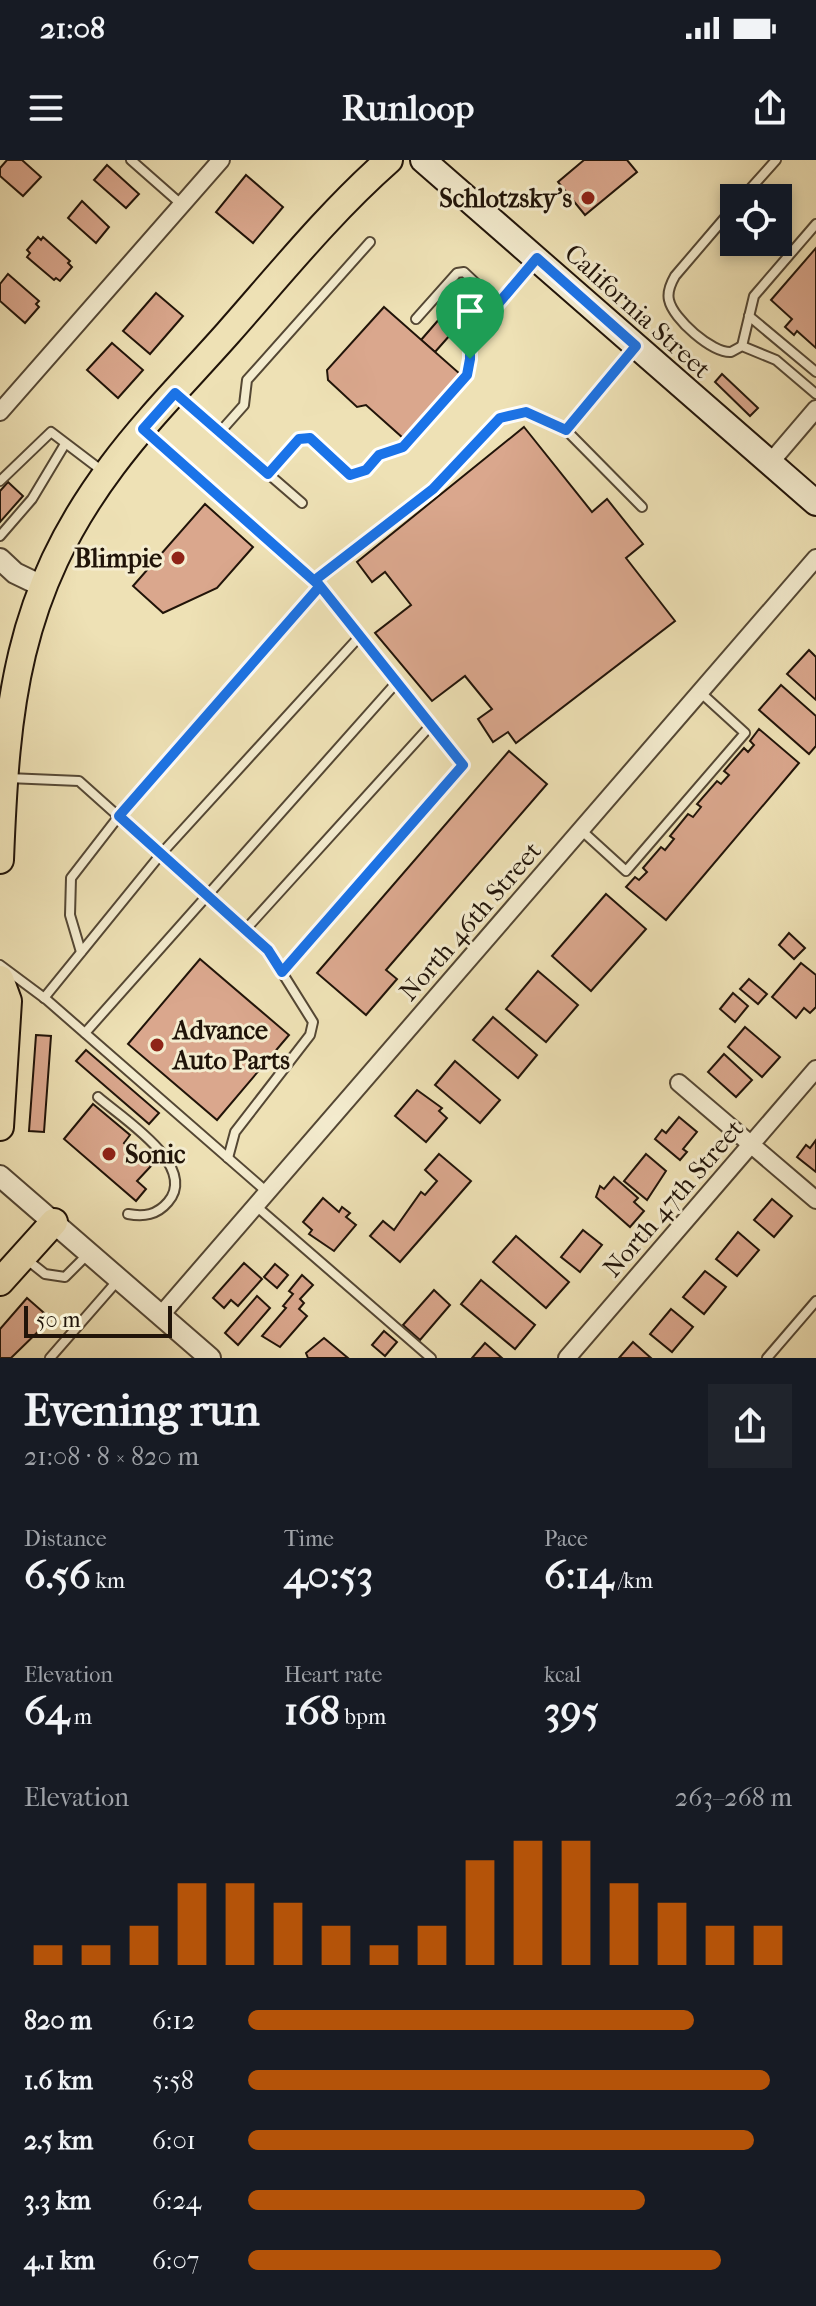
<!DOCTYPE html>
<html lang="en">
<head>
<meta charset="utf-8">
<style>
  :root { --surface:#171b24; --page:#20242c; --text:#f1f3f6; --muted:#9ea1a6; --accent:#b45309 }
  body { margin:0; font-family:"IM FELL French Canon",serif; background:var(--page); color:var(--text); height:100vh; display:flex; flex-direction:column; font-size:30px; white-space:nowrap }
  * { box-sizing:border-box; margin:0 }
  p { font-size:26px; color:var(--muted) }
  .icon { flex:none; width:44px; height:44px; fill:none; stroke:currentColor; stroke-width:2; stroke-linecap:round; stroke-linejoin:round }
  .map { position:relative; height:1198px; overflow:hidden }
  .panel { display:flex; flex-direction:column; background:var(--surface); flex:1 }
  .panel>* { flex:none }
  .controls { position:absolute; left:720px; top:24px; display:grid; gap:16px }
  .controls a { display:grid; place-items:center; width:72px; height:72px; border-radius:0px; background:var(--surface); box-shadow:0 4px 12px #0003; font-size:40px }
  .scale { position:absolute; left:24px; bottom:20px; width:148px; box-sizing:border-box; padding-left:8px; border:4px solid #211409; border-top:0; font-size:22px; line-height:28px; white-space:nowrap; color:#211409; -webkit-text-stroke:6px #f4eccf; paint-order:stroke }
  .pin { position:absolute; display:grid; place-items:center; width:68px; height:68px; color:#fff; margin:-82px -34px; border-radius:50% 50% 50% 0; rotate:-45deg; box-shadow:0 0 8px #0007 }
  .pin .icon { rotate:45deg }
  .round { display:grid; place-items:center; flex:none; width:84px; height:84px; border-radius:0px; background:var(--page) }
  .headline { display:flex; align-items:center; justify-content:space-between; height:136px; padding:0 24px }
  h1 { font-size:44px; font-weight:700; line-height:60px }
  .metrics { display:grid; grid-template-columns:repeat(3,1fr); gap:12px; height:136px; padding:8px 24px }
  .metrics div { display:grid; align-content:center }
  .metrics b { font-size:40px; font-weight:700 }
  .metrics small { font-size:22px; font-weight:400 }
  .metrics p { font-size:22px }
  .chart { height:224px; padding:16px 24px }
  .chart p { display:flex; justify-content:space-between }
  .chart svg { width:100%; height:144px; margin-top:8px; stroke:var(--accent); stroke-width:6 }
  ul { padding:0 24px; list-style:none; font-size:26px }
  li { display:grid; grid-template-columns:128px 96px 1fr; align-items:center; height:60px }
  li i { height:20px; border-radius:10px; background:var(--accent) }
  .status { display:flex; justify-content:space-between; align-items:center; height:56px; padding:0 40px; background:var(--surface); direction:ltr }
  .status svg { height:22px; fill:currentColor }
  header { display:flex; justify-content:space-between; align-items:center; height:104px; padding:0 24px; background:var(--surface); font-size:36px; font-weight:700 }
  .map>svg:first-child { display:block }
  .building { fill:#daa78d; stroke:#211409; stroke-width:2 }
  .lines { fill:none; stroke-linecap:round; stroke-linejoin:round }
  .service-casing { stroke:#544734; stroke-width:12 }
  .minor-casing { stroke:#544734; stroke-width:20 }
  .tertiary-casing { stroke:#544734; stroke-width:24 }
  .secondary-casing { stroke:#211409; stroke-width:28 }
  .primary-casing { stroke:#211409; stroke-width:30 }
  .path { stroke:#211409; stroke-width:4; stroke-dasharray:6 4; stroke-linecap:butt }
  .service { stroke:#f4eccf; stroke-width:8 }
  .minor { stroke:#f4eccf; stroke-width:16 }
  .tertiary { stroke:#f4eccf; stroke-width:20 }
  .secondary { stroke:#f4eccf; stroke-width:24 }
  .primary { stroke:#eee1b5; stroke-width:26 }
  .route-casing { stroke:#fff; stroke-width:16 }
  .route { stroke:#1a73e8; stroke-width:10 }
  .poi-dot { fill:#8f2418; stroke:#f4eccf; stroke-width:3 }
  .labels { text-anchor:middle; stroke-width:6; stroke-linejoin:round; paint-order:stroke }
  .poi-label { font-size:26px; font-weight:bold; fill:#211409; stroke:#f4eccf; text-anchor:end }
  .street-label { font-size:26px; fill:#211409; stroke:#f4eccf }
</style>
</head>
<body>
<div class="status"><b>21:08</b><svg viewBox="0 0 49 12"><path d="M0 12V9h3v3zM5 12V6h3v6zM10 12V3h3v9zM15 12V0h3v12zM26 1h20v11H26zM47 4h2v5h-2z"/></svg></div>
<header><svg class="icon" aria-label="menu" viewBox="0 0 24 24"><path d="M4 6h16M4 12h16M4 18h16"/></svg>Runloop<svg class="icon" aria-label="share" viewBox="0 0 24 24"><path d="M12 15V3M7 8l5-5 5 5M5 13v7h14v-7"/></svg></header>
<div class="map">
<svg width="816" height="1198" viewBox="0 0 816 1198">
  <rect width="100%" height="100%" fill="#eee1b5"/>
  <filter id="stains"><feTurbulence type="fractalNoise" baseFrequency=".0025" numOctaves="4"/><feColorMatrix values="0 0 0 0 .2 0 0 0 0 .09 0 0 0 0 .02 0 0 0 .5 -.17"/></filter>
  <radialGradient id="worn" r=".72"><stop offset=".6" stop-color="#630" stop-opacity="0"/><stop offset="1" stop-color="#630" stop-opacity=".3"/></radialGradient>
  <g class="building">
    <polygon points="7,0 22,0 41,17 23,36 0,16 0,8"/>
    <polygon points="584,0 627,0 637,12 585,55 558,22"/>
    <polygon points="107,5 139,34 126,48 94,20"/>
    <polygon points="246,15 283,47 253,83 216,52"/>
    <polygon points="82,41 109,67 96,83 68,58"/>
    <polygon points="38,77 41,80 43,77 70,101 68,103 72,107 60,121 56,118 54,120 27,97 30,93 27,90"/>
    <polygon points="816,88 816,188 797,171 794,175 785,167 792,159 771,140"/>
    <polygon points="8,114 39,141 36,144 39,147 25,163 0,141 0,124"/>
    <polygon points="467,127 481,140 435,192 421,180"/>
    <polygon points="156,133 183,156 150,194 123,171"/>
    <polygon points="384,147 460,214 403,278 366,245 357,247 328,220 327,210"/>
    <polygon points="112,183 143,210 118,238 87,210"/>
    <polygon points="722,214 758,248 750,256 715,222"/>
    <polygon points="524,267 592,352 607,339 643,384 626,398 675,461 516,583 508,572 493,582 478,559 492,549 465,516 432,541 375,473 411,445 385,412 372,422 357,402"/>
    <polygon points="8,322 23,336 0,362 0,331"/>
    <polygon points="205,344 253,387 217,428 163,453 133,426"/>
    <polygon points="809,490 816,497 816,540 787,514"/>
    <polygon points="781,525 816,556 816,586 809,594 759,550"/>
    <polygon points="759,569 799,603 666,760 626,727 635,717 639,720 647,712 643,708 661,687 665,690 674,679 670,676 688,654 693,657 701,647 697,644 717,621 721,624 729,615 724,611 744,588 748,592 754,585 750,581"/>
    <polygon points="509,591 547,624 386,810 397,819 366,855 317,813"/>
    <polygon points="606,734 646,769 591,831 552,796"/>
    <polygon points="789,773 805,788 794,799 779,785"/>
    <polygon points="200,799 289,875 217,960 128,884"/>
    <polygon points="801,803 816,815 816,847 810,853 804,848 796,858 772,837"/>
    <polygon points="538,811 578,845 546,882 506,849"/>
    <polygon points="749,819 767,834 758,844 740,829"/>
    <polygon points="733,833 748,846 735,862 720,849"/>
    <polygon points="493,857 537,895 518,918 473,880"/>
    <polygon points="745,867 780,897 762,917 728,887"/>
    <polygon points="36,875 51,876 44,972 29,971"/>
    <polygon points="86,890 159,953 149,964 76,901"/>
    <polygon points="724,894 752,920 736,937 708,912"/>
    <polygon points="455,901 500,940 480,963 435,925"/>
    <polygon points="417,930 442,948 439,951 447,958 426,982 395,956"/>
    <polygon points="93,944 130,975 124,983 151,1006 137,1021 146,1029 136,1041 64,979"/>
    <polygon points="679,957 697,972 683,989 687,992 680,1000 655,979 662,970 666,973"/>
    <polygon points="816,980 816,1012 797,997 806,985 810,988"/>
    <polygon points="439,994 471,1021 400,1102 370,1076 383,1061 394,1070 421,1032 425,1035 437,1021 425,1010"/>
    <polygon points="646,994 666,1011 647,1040 624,1021"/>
    <polygon points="614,1017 638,1038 634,1042 644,1051 630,1067 596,1037 600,1026 604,1029"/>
    <polygon points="323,1038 339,1052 342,1047 350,1053 346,1057 356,1065 334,1091 309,1074 312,1070 303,1062"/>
    <polygon points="772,1039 792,1056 774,1077 754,1060"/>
    <polygon points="583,1070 602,1085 580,1112 561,1097"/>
    <polygon points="738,1072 759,1090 737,1116 716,1099"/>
    <polygon points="516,1076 569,1122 546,1148 493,1102"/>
    <polygon points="244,1103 262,1119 238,1146 231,1140 224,1148 213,1138"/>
    <polygon points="275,1104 288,1115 277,1128 264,1117"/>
    <polygon points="705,1111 726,1127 704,1154 683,1137"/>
    <polygon points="302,1115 313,1125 300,1139 304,1143 299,1149 307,1156 280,1187 262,1176 286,1148 283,1146 293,1134 289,1131"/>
    <polygon points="481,1120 535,1165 515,1189 461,1144"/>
    <polygon points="434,1130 450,1145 420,1180 403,1165"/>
    <polygon points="257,1136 270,1148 238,1185 225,1173"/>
    <polygon points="27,1138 51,1159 11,1198 0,1198 0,1169"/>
    <polygon points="671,1149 693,1167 672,1192 650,1174"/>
    <polygon points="384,1171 397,1182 385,1196 372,1185"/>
    <polygon points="324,1178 348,1198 308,1198 306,1193"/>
    <polygon points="633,1182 651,1198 619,1198"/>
    <polygon points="485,1183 502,1198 472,1198"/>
  </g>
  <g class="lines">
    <g class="service-casing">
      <g id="service">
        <polyline points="131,0 181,44"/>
        <polyline points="742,38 776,0"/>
        <path d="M 734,47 L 675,116 C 671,123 667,132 669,140 C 673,159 712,193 731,192 L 742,186 L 776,200 L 816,234"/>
        <polyline points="749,156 816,212"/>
        <polyline points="416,159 457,113 464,112 498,144"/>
        <polyline points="742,186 754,136 816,64"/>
        <polyline points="176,234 302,343"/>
        <polyline points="145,270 315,420 463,605 282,812"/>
        <polyline points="566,270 642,347"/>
        <polyline points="220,272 244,245 247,220 370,82"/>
        <polyline points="268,314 299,279 310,278 350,315 366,310 379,295 403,287 467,215 470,177 534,102"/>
        <polyline points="0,321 51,272 105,313"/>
        <polyline points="0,376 32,339 65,284"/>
        <polyline points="315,420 433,329 500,258 526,252 566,270 636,187"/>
        <polyline points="8,618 79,621 268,790 313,862 310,875 235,972 228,998"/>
        <polyline points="581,670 626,711 745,573 700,532"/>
        <polyline points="246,769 431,565"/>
        <polyline points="81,792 70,755 71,718 119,656 320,426"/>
        <polyline points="0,805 47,840 267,1032"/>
        <polyline points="44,838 161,694 360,476"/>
        <polyline points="85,873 397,522"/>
        <path d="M 98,937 C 122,958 199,1006 168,1042 C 157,1055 144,1057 128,1054"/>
        <polyline points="256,1046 431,1198"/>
        <polyline points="26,1099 45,1114 65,1117 89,1093"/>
        <polyline points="50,1198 119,1119"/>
        <polyline points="767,1198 816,1141"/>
      </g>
    </g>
    <g class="minor-casing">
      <g id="minor">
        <polyline points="0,252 221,0"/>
        <polyline points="769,304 816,249"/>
        <polyline points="679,923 816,1040"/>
        <polyline points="161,1155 816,398"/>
        <polyline points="567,1198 816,909"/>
      </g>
    </g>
    <g class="tertiary-casing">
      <g id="tertiary">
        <polyline points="0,399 15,413 42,426"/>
        <polyline points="0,1016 210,1198"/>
      </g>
    </g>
    <g class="secondary-casing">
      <polyline id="secondary" points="423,0 816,343"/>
    </g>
    <g class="primary-casing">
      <g id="primary">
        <path d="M 0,700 C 6,546 16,434 112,306 C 147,259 189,217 228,173 C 280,114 330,52 389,0"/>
        <polyline points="0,819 8,841 0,967"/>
        <polyline points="0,1122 54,1062"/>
      </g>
    </g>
    <polyline class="path" points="778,59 784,64"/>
    <use href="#service" class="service"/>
    <use href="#minor" class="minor"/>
    <use href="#tertiary" class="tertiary"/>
    <use href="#secondary" class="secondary"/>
    <use href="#primary" class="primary"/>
  </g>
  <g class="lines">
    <g class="route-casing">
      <polyline id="route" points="470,199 467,215 403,287 379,295 366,310 350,315 310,278 299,279 268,314 175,233 143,269 320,426 119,656 268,790 282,812 463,605 320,426 315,420 433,329 500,258 526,252 566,270 636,186 537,98 470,177 470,199"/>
    </g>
    <use href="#route" class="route"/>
  </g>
  <g class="poi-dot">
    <circle cx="588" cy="38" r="8"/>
    <circle cx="178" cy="398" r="8"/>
    <circle cx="157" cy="885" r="8"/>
    <circle cx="109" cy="994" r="8"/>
  </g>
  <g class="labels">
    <g class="poi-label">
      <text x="572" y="47">Schlotzsky's</text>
      <text x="162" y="407">Blimpie</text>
      <text x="173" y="879" text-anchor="start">Advance<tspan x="173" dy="30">Auto Parts</tspan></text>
      <text x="125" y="1003" text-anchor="start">Sonic</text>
    </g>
    <g class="street-label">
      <text transform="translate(638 151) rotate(42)" y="9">California Street</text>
      <text transform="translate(470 761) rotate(-49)" y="9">North 46th Street</text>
      <text transform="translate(673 1038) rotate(-49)" y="9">North 47th Street</text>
    </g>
  </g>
  <rect width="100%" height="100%" filter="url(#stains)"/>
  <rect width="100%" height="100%" fill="url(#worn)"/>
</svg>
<div class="controls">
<a><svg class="icon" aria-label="locate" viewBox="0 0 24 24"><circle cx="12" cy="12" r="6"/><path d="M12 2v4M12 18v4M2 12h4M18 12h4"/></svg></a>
</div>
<div class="scale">50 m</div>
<div class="pin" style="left:470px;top:199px;background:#1e9e55"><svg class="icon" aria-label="arrive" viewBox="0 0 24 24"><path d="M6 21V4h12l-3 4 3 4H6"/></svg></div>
</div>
<section class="panel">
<div class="headline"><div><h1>Evening run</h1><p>21:08 · 8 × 820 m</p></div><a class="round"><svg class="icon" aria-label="share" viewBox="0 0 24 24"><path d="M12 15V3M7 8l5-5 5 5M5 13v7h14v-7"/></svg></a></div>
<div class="metrics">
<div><p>Distance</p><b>6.56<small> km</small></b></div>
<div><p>Time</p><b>40:53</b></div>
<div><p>Pace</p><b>6:14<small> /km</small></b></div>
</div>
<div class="metrics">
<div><p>Elevation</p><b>64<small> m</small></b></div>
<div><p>Heart rate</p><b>168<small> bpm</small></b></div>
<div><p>kcal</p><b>395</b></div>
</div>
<div class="chart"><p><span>Elevation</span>263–268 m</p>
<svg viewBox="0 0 160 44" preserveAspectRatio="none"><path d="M5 44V38M15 44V38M25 44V32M35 44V19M45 44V19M55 44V25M65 44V32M75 44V38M85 44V32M95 44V12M105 44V6M115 44V6M125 44V19M135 44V25M145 44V32M155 44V32"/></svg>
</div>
<ul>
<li><b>820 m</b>6:12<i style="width:82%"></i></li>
<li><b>1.6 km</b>5:58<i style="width:96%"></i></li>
<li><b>2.5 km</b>6:01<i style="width:93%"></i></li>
<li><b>3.3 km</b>6:24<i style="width:73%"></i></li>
<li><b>4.1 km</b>6:07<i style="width:87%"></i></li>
</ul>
</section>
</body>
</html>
